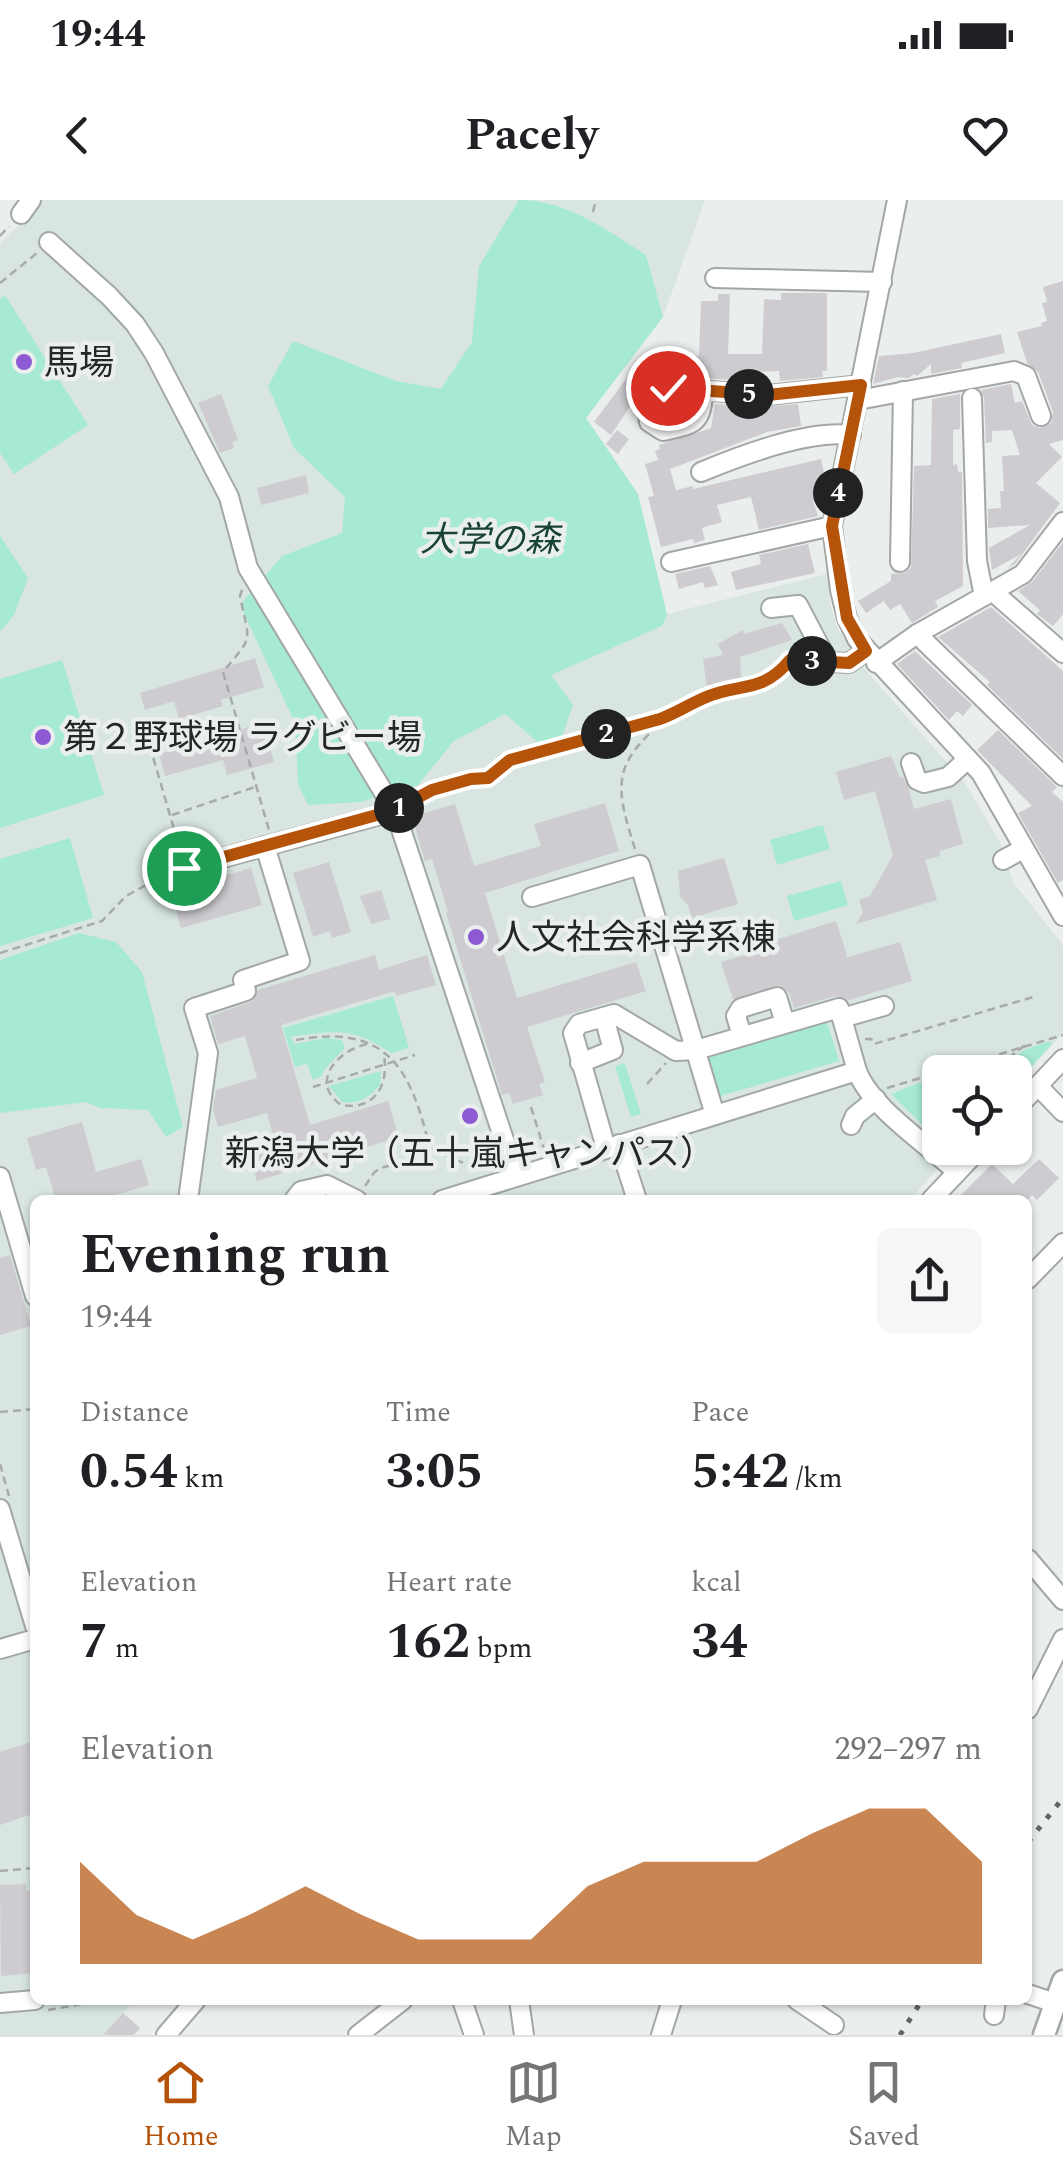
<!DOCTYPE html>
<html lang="en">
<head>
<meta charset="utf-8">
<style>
  :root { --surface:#fff; --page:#f6f6f6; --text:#202124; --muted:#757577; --line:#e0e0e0; --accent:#b45309 }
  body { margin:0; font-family:Spectral,"Noto Sans JP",serif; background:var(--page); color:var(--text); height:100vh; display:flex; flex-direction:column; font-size:38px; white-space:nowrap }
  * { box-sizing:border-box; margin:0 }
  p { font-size:32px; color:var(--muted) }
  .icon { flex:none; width:55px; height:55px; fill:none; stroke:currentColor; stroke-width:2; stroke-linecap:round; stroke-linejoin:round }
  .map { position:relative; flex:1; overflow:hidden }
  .details { position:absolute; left:30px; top:995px; width:1002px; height:810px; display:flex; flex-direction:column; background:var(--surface); border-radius:15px; box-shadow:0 2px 8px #0004 }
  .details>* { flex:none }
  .tools { position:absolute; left:922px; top:855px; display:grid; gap:20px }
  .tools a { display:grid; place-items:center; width:110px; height:110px; border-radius:15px; background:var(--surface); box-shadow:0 2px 8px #0004; font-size:50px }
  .pin { position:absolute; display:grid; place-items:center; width:85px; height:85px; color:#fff; margin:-42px; border:5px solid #fff; border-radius:50%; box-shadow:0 2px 10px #0007 }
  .km { position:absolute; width:50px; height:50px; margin:-25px; border-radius:50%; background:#222; color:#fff; font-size:28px; line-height:50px; text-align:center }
  .round { display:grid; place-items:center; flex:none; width:105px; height:105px; border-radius:15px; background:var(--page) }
  .headline { display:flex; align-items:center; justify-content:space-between; height:170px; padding:0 50px }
  h1 { font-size:55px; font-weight:700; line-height:75px }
  .figures { display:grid; grid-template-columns:repeat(3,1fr); gap:15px; height:170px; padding:10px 50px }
  .figures div { display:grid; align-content:center }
  .figures b { font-size:50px; font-weight:700 }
  .figures small { font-size:28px; font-weight:400 }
  .figures p { font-size:28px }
  .chart { height:280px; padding:20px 50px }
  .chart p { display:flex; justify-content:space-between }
  .chart svg { width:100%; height:180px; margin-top:10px; fill:var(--accent); opacity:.7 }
  .status { display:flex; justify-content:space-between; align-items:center; height:70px; padding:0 50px; background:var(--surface); direction:ltr }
  .status svg { height:28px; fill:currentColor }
  header { display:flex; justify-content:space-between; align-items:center; height:130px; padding:0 50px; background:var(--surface); font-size:45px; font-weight:700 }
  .menu { display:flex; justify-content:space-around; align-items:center; height:140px; border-top:2px solid var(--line); background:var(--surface); font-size:28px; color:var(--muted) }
  .menu a { display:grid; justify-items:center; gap:5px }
  .menu .current { color:var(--accent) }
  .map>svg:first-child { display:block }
  .built { fill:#d8e5e0 }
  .green { fill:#a7ead4 }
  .building { fill:#ceccd0 }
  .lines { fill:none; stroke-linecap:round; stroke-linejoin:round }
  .minor-casing { stroke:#a3a7a5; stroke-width:22 }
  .major-casing { stroke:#a3a7a5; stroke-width:25 }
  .path { stroke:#a7abaa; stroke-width:2.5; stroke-dasharray:8 5; stroke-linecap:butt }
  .minor { stroke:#fff; stroke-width:18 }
  .major { stroke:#fff; stroke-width:20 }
  .rail { stroke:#616463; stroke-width:5; stroke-dasharray:5 10; stroke-linecap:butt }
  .route-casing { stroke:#fff; stroke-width:20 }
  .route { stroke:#b45309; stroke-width:12 }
  .poi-dot { fill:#8d5ad3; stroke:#eaeeed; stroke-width:4 }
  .labels { text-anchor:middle; stroke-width:9; stroke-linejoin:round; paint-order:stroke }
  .poi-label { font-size:35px; fill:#252726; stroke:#eaeeed; text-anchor:start }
  .park-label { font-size:35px; font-style:italic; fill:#194236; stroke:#eaeeed }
</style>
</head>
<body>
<div class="status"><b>19:44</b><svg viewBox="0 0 49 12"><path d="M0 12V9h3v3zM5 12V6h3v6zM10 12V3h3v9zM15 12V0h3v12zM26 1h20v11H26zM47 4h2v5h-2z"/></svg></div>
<header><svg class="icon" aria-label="back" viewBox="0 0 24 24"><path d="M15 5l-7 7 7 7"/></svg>Pacely<svg class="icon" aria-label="heart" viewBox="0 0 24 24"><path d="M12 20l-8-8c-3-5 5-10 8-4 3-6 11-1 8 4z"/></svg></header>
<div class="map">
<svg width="1063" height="1835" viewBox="0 0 1063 1835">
  <rect width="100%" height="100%" fill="#eaeeed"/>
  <polygon class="built" points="43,0 705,0 663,117 586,218 638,294 667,414 827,374 830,405 838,429 869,474 965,583 999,641 1013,682 1063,745 1063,833 1015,885 1015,872 940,872 940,948 957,948 909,1000 35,1000 35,1800 135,1800 103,1835 0,1835 0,44"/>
  <g class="green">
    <path d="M 519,0 C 567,0 607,30 646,55 L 663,117 L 586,218 L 638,294 L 667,415 L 662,426 L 551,475 L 573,505 L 555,557 L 505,514 L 454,541 L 418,585 L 360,602 L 308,605 L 298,584 L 295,523 L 240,405 L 282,356 L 342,333 L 345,297 L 294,248 L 268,186 L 293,141 L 396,181 L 441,189 L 472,142 L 479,66 Z"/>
    <polygon points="5,95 88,225 14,274 0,253 0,99"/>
    <polygon points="668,193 690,196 695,201 693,216 661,225 657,221 665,210 659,205"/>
    <polygon points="0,336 28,378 14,415 0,432"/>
    <polygon points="62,460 104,595 0,628 0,479"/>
    <polygon points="823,625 830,649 777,665 770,640"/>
    <polygon points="70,638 93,718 0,746 0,659"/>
    <polygon points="841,681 848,705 794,721 787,696"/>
    <polygon points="79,733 116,742 142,772 183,927 166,937 148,910 100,908 86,902 0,913 0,760"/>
    <path d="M 393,796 L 409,848 L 391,853 C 355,828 338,830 296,836 L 291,837 L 294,844 L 326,838 L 342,840 L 345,848 L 324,870 L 322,876 L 313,880 L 307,864 L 295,867 L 283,828 Z"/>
    <polygon points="826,819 839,861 717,897 705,854"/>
    <polygon points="1047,842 1053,843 1015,885 1015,872 1010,872 1012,859 1026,849"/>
    <polygon points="1005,860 1009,861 1007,872 948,872 979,863"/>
    <polygon points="625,863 641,914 631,917 615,866"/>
    <path d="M 381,871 L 380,885 C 368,898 360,904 342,902 L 329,886 Z"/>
    <polygon points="929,879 940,891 940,942 891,894"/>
  </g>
  <g class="building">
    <polygon points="1063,81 1063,240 1049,244 1062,257 1036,283 1060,303 1015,364 1008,368 1021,354 992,370 989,348 1030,325 988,328 988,309 1001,308 1000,291 1004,291 1002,256 1020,255 1012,230 992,231 992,242 986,243 984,198 981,190 1011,184 1015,203 1022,201 1032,225 1040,228 1051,223 1053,212 1038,172 1027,163 1017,132 1042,126 1041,123 1047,121 1042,103 1047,102 1043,87"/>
    <polygon points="781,93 827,93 827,171 822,171 823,177 780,181 779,171 752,172 752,181 669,176 649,178 611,235 594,222 644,155 699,156 701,101 718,101 718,94 730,94 728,154 762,154 764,99 781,100"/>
    <polygon points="1001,134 1005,153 961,163 962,168 931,174 931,164 917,176 914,174 909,178 898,177 873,184 879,156 913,153"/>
    <polygon points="221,194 238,240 232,242 234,248 220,253 198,203"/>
    <polygon points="960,194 960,229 953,230 953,265 957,264 958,272 962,272 963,386 935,401 938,407 912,423 900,404 890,410 884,401 866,413 858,401 891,381 891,374 905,373 911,368 914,266 931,265 932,199"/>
    <polygon points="715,204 733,205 733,214 758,207 798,204 801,226 767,232 670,269 676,290 693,286 693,289 821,259 827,286 825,298 813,301 818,316 759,330 751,297 717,305 722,322 702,328 705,340 694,343 693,339 661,347 648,297 654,296 645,264 658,260 655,251 660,249 659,245 711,228"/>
    <polygon points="617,230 629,239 618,254 606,244"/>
    <polygon points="306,275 309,293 261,305 257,288"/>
    <polygon points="1063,342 1063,414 1053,426 1037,414 1040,410 1018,391 1032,382"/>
    <polygon points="808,344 815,373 736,390 731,372 761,364 759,355"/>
    <polygon points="710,366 718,385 705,388 703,382 679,389 675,374"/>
    <polygon points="991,407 1063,471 1063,559 987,485 990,482 938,437"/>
    <polygon points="782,423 792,440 740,457 741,479 736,489 708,496 703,459 723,455 718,444 743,430 744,434"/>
    <polygon points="915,451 972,505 963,516 957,511 949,520 897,464"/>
    <polygon points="255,458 264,487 221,500 223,506 179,519 174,501 145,510 140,493"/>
    <polygon points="263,523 274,562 227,575 223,560 165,576 159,554"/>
    <polygon points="998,530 1057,587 1052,592 1063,602 1063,680 1058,683 1018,613 1032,606 977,550"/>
    <polygon points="891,556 900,578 903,577 909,590 914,609 951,599 963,644 939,651 940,656 925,660 937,700 856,724 863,712 859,700 870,696 893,655 875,591 844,600 836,572"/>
    <polygon points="605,603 619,651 485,693 517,798 636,762 646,791 527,827 545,882 539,884 543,895 513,904 509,893 502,895 446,713 448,712 432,659 425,661 412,617 455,604 474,666 541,646 534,624"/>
    <polygon points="724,658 738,704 692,718 688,705 680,696 678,671"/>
    <polygon points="329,662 351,732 332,738 330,731 313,737 293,673"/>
    <polygon points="251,668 262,705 181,728 171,692"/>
    <polygon points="381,690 390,719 371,724 360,696"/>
    <polygon points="836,721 847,755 845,758 900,742 912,781 849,800 836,796 794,808 789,792 779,785 733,799 721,762 764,749 763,744"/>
    <polygon points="375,755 379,770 427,755 436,785 396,796 395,791 281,825 310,925 388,901 399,937 257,981 246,945 273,936 267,913 218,927 213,909 216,890 257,878 245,836 218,844 210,816 251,802 258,790"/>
    <polygon points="82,922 96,972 141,959 149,985 99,1000 56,1000 46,967 36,970 27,938"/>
    <polygon points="1039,959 1059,978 1037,1000 1032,995 1028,1000 956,1000 992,964 1013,984"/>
    <polygon points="10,1055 31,1126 0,1135 0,1058"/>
    <polygon points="35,1541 35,1613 0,1625 0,1552"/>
    <polygon points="26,1684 27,1691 35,1691 35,1773 1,1776 0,1685"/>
    <polygon points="123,1813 140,1828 134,1835 103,1835"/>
  </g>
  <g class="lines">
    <g class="minor-casing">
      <g id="minor">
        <polyline points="897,0 832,326 840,390 847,418 857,439 981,573 1063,716"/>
        <polyline points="21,14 31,0"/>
        <polyline points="49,42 109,96 135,124 154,153 229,297 248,368 395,611 516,976"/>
        <polyline points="715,78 882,82"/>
        <path d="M 703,191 C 702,225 693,224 663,231 L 649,222 L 647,209 L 668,188 L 768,195 L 861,185"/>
        <polyline points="972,198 977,361 984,396"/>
        <polyline points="858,200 1014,171 1026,176 1041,216"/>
        <path d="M 701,272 C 742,255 807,230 851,235"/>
        <polyline points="671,362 832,326"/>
        <polyline points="900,362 903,191"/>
        <polyline points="992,391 1063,453"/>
        <polyline points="771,408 798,405 828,462"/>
        <polyline points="917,434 1063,576"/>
        <polyline points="806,461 849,463 866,451"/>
        <polyline points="876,463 917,434 1023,374 1063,322"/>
        <polyline points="911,563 917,580 924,583 948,577 968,559"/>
        <polyline points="1003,660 1023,649"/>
        <polyline points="174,671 395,611"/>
        <polyline points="532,697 640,665 715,915"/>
        <polyline points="842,818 884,806"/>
        <polyline points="742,836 736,816 741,808 777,797 785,823"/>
        <polyline points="580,863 613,850 604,817"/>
        <polyline points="1038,886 1063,912"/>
        <polyline points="1015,910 1063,859"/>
        <polyline points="851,925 855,916 876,899"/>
        <polyline points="619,944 637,1000"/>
        <polyline points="606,948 573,833 579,824 614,814 676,851 696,850 839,808 857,871"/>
        <polyline points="0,977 35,1096"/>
        <polyline points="188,1000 208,853 194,808 246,791 243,780 300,761 265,646"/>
        <polyline points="294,1000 301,991 327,985 357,1000"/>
        <path d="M 442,1000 L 857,871 C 871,908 928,945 957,972"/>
        <polyline points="931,1000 980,948"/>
        <polyline points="1028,1079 1063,1043"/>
        <polyline points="0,1309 35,1426"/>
        <polyline points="1028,1359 1063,1400"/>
        <polyline points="0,1449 35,1439"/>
        <polyline points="1028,1509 1063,1439"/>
        <polyline points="1028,1794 1055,1803"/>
        <polyline points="462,1800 474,1835"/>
        <polyline points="519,1800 524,1835"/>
        <polyline points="797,1800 834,1825"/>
        <polyline points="0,1803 35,1800"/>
        <polyline points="994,1815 996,1800"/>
        <polyline points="166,1835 196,1800"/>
        <polyline points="358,1835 403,1800"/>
        <polyline points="661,1835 672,1800"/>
      </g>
    </g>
    <g class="major-casing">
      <polyline id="major" points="1044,1835 1063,1781"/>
    </g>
    <g class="path">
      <polyline points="593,12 596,0"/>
      <polyline points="0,36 9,26"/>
      <polyline points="0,83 37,53"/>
      <path d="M 242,390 L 240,396 C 250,445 254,434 223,472 L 269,630"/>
      <polyline points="409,603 432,590 471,579 488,578 510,560 674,515 704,498 753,488 779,474 789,462"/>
      <polyline points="172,615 255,587"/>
      <path d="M 635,649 C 614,583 612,564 668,517"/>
      <polyline points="181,653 153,557 155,546 162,540 236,523"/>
      <polyline points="0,753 102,721 126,696 159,678"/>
      <polyline points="865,839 871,839 874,844 1033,797"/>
      <path d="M 296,840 C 388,823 411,869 430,949 C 413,978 395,957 376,971 C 371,975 369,981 365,986"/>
      <path d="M 367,844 C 337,851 309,882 341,905 C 375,911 389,885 384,855"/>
      <polyline points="982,859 1010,857 1025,845"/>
      <polyline points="1008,872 1010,859"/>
      <polyline points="929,874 940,888"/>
      <polyline points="647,884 666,863"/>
      <polyline points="313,887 415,855"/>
      <polyline points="887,888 1063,835"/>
      <polyline points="531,907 544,949"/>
      <polyline points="432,949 470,966 483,962"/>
      <polyline points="0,1212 35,1209"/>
      <polyline points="0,1264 9,1296"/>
      <polyline points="0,1671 35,1668"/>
      <polyline points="48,1810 105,1800"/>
    </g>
    <use href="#minor" class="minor"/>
    <use href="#major" class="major"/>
    <g class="rail">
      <polyline points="1028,1642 1063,1598"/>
      <polyline points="900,1835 922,1800"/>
    </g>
  </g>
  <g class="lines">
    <g class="route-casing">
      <path id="route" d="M 184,668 L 395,610 L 432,590 L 471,579 L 488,578 L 510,560 L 660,519 C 676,513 688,505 704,498 C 739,482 761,495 790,460 L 849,463 L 866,451 L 847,418 L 832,326 L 861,185 L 768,195 L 668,188"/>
    </g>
    <use href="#route" class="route"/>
  </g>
  <g class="poi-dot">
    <circle cx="24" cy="162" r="10"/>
    <circle cx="43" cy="537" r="10"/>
    <circle cx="476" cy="737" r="10"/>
    <circle cx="470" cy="916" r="10"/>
  </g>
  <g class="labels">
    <g class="poi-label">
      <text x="44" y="174">馬場</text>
      <text x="63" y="549">第２野球場 ラグビー場</text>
      <text x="496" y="749">人文社会科学系棟</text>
      <text x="470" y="965" text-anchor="middle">新潟大学（五十嵐キャンパス）</text>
    </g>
    <g class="park-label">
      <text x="490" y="351">大学の森</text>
    </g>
  </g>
</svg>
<div class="tools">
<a><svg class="icon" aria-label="locate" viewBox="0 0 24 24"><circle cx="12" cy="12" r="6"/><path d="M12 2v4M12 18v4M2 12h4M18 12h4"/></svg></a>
</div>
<div class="pin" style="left:184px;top:668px;background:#1e9e55"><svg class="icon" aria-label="arrive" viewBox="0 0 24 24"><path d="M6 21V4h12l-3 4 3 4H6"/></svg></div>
<div class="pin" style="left:668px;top:188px;background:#d93025"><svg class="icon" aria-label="check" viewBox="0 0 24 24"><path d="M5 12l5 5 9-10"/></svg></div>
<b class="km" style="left:399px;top:608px">1</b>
<b class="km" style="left:606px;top:534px">2</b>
<b class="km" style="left:812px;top:461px">3</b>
<b class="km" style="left:838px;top:293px">4</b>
<b class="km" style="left:749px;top:194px">5</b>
<section class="details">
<div class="headline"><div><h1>Evening run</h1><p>19:44</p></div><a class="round"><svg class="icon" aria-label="share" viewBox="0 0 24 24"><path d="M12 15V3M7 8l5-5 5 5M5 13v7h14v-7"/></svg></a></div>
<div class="figures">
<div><p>Distance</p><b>0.54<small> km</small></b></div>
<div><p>Time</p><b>3:05</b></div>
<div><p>Pace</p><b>5:42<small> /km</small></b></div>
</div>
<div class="figures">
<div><p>Elevation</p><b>7<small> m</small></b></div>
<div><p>Heart rate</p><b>162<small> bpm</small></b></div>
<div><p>kcal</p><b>34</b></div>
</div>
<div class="chart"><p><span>Elevation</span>292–297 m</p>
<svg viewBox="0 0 160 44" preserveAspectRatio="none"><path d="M0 44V19L10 32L20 38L30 32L40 25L50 32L60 38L70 38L80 38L90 25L100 19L110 19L120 19L130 12L140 6L150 6L160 19V44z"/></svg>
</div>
</section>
</div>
<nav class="menu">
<a class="current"><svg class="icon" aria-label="home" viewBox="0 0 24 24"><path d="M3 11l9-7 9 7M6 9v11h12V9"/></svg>Home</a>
<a><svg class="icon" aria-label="map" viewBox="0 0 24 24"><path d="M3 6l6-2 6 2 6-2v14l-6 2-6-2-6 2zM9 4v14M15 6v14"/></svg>Map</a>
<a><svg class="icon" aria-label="saved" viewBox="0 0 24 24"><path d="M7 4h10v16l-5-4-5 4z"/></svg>Saved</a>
</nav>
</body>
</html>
